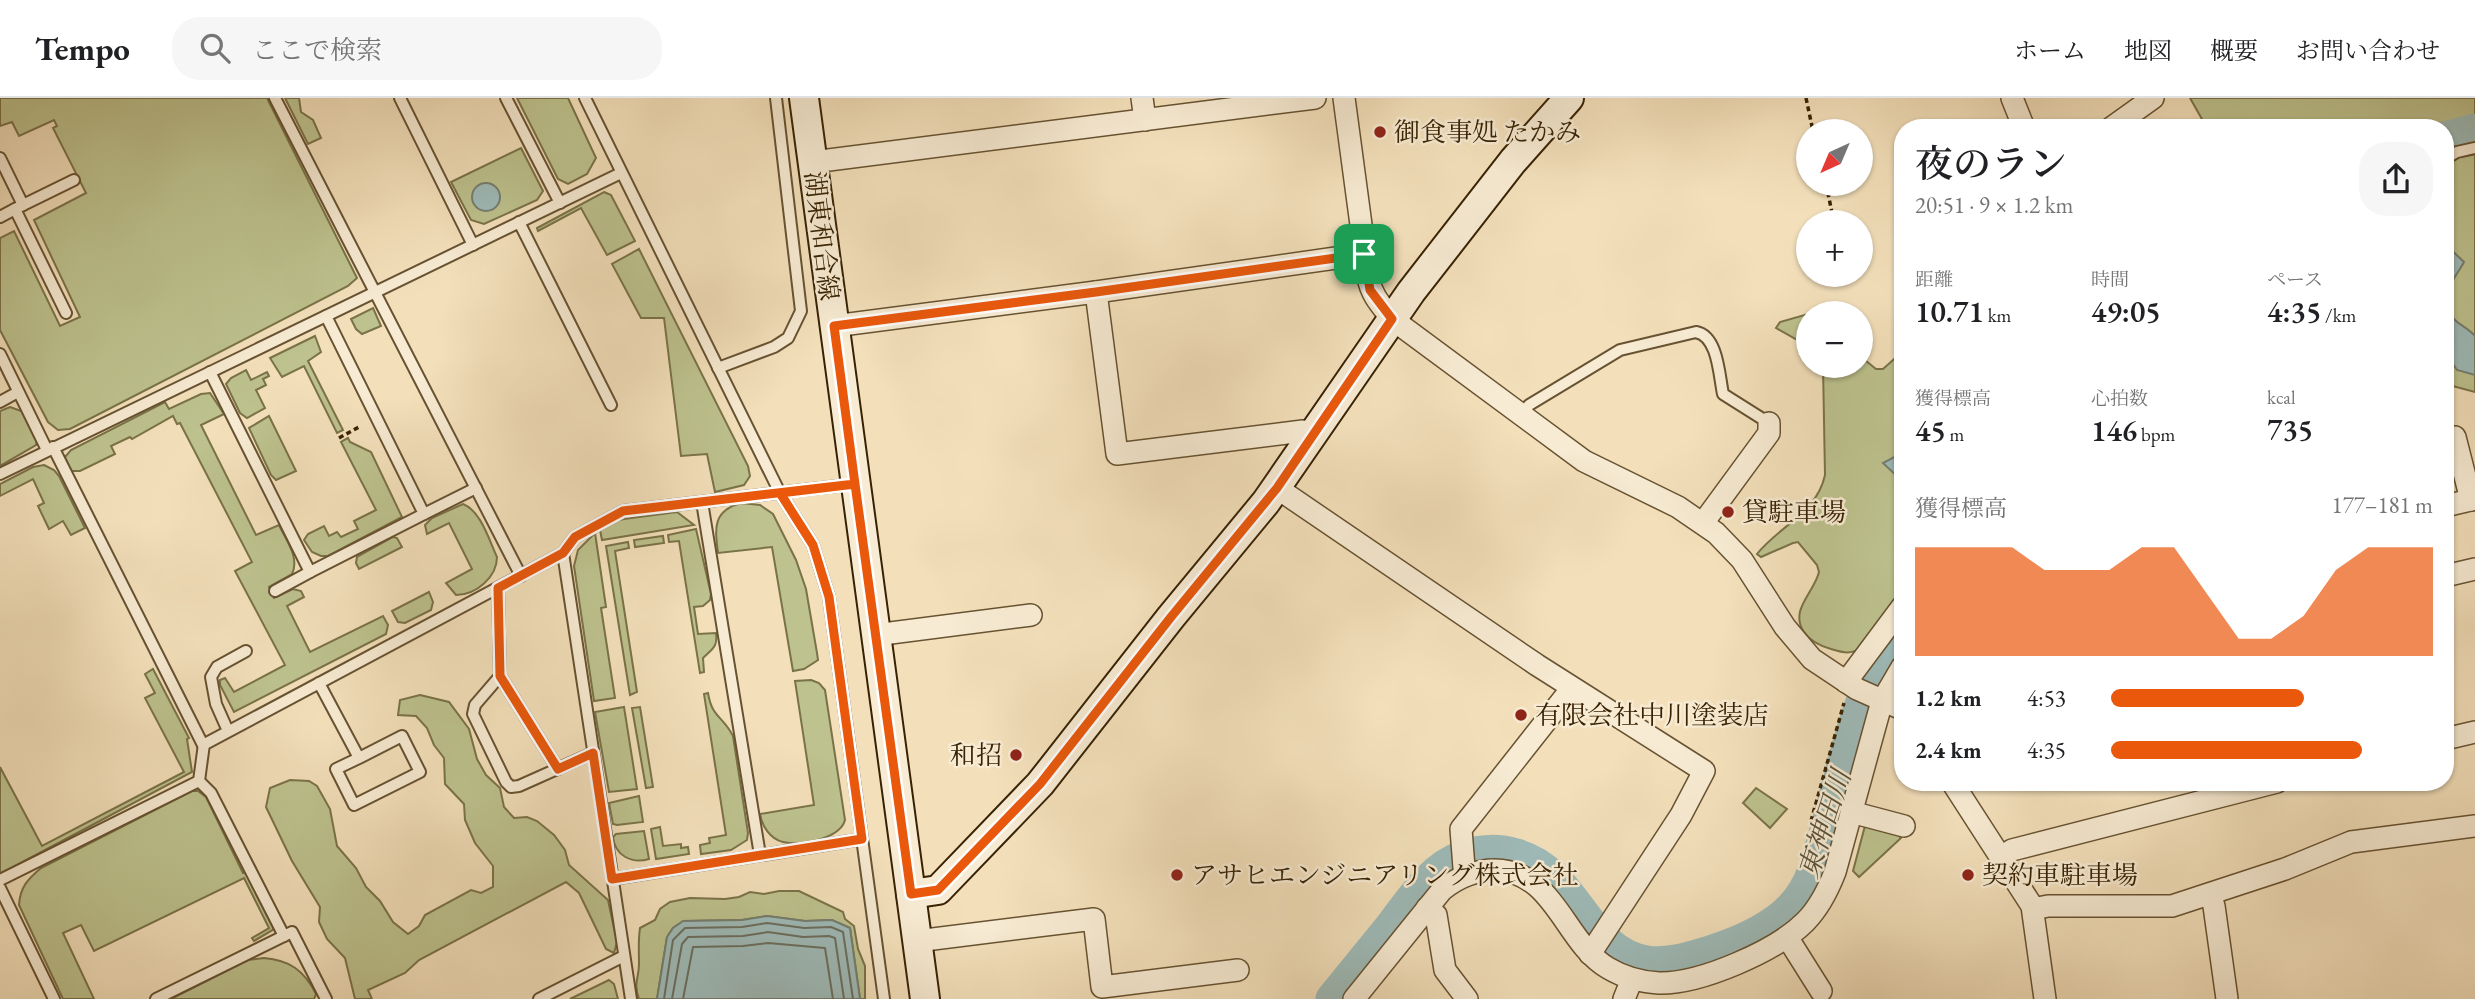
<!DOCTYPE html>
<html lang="ja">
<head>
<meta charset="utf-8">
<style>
  :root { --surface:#fff; --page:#f6f6f6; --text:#202124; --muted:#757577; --line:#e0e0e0; --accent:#ea580c }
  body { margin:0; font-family:"EB Garamond","Noto Serif JP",serif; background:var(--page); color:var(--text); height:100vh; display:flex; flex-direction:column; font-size:26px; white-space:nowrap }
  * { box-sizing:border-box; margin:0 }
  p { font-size:23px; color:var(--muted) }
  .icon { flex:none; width:38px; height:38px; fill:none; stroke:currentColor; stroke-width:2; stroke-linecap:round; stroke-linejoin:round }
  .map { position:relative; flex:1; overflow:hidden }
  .side { position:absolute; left:1894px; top:21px; width:560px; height:672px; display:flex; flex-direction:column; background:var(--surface); border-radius:28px; box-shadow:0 2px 5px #0004 }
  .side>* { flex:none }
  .needle { width:46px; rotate:224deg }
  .buttons { position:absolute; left:1796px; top:21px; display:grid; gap:14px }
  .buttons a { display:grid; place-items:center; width:77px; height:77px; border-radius:50%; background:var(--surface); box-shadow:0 2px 5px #0004; font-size:35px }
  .pin { position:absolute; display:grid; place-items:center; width:60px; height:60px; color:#fff; margin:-30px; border-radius:14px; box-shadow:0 4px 10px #0006 }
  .round { display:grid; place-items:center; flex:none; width:74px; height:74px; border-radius:28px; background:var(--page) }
  .summary { display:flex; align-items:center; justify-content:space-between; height:119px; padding:0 21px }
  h1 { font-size:38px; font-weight:600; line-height:52px }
  .metrics { display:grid; grid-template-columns:repeat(3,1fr); gap:10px; height:119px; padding:7px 21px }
  .metrics div { display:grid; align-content:center }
  .metrics b { font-size:30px; font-weight:600 }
  .metrics small { font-size:19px; font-weight:400 }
  .metrics p { font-size:19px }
  .chart { height:196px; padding:14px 21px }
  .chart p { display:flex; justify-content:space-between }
  .chart svg { width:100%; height:126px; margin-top:7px; fill:var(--accent); opacity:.7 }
  ul { padding:0 21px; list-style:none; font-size:23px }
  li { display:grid; grid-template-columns:112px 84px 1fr; align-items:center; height:52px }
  li i { height:18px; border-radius:9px; background:var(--accent) }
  header { display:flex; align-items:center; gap:42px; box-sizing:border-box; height:98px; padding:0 35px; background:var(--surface); border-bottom:2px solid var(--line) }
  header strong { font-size:33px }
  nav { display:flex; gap:38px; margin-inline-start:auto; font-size:24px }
  .search { width:490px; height:63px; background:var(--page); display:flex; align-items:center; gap:18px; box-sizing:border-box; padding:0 24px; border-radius:28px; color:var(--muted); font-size:26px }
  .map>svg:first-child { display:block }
  .green { fill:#bdc28e; stroke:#7a7248; stroke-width:2 }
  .water { fill:#9ebbb9; stroke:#757e70; stroke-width:2 }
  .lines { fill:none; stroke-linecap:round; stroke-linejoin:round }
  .shore { stroke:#6b6e5e; stroke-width:2 }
  .river { stroke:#9ebbb9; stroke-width:33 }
  .lane-casing { stroke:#675231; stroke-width:14 }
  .street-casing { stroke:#675231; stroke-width:24 }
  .secondary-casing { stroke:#382203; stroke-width:32 }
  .path { stroke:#382203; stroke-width:3.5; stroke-dasharray:5 3.5; stroke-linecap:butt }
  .lane { stroke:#f7ebd3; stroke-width:10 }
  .street { stroke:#f7ebd3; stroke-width:21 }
  .secondary { stroke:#f7ebd3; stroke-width:28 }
  .route-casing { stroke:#fff; stroke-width:14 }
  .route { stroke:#ea580c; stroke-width:9 }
  .poi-dot { fill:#8f2418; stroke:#f7ebd3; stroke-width:2.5 }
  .labels { text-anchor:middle; stroke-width:5; stroke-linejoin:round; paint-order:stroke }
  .poi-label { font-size:26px; fill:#382203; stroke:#f7ebd3; text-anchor:start }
  .street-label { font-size:26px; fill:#382203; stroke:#f7ebd3 }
  .water-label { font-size:28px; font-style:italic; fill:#57503a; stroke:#f7ebd3 }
</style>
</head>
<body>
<header>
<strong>Tempo</strong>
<div class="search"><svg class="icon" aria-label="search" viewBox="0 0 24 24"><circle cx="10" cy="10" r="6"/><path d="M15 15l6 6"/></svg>ここで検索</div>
<nav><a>ホーム</a><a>地図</a><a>概要</a><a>お問い合わせ</a></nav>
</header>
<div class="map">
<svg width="2475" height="901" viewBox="0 0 2475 901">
  <rect width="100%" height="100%" fill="#f3e0bb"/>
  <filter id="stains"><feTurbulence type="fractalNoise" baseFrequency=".00286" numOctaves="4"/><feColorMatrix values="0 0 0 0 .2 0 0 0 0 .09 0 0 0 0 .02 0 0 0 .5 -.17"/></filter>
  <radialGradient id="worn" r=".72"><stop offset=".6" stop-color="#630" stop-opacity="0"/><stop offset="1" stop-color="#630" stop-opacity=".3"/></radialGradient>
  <g class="green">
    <polygon points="0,0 267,0 357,180 348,188 70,331 58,332 48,324 0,232 0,140 14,133 60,228 80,219 34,122 86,95 53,30 57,28 54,22 19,38 12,24 0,28"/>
    <polygon points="285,0 299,0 301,14 313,22 321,40 308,46"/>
    <polygon points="517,0 568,0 596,60 587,76 568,86 558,81"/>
    <polygon points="2190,0 2475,0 2475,23 2445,30 2207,30"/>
    <polygon points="2475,40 2475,294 2445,286 2445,49 2454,44"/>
    <polygon points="521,50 543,93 537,102 484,126 471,122 451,84"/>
    <polygon points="604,94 611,97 635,143 607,157 581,110 538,133 537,130"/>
    <polygon points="639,151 748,368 750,378 744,387 715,394 707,356 681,358 664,220 641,220 612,166"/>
    <polygon points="373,210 381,228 362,236 356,231 351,221"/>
    <polygon points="1808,216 1808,248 1776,230 1780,224"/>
    <polygon points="315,238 321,254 308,263 343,332 337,335 304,268 282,279 270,260"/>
    <path d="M 1902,254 L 1902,495 L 1862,549 C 1851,557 1844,555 1831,551 C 1820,548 1811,544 1804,534 C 1789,512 1814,495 1819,474 L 1817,467 L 1798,444 L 1793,445 L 1761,459 L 1757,456 C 1779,428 1817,415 1825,377 L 1823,268 L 1860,268 L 1860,258 L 1876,271 L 1883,271 Z"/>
    <polygon points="246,272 251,282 267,274 269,278 263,281 266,287 256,292 265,310 247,320 240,315 226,286 231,280"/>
    <path d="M 210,295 L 224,316 L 201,327 L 256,437 L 279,427 C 286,442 300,460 292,476 L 269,489 L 274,500 L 293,491 L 301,493 L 304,499 L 287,508 L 310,554 L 383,518 L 388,527 L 386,536 L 234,614 L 220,587 L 220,582 L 225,580 L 234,594 L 285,567 L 235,473 L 252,464 L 180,325 L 177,326 L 173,318 L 132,341 L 130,339 L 111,348 L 115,356 L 80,373 L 70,373 L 65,359 L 71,352 L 165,304 L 169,311 L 201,296 Z"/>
    <polygon points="10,309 24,314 37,342 36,347 0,368 0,313"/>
    <polygon points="269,318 296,373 276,382 271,377 249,330"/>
    <polygon points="348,340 350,344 371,354 402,419 328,458 321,458 312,454 304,442 308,436 324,428 329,438 337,434 341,439 358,431 354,423 376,412 341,344"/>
    <polygon points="44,367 54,372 59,378 85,430 71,437 63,423 49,431 38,408 44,405 33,381 0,398 0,386 33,369"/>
    <path d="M 741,405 L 760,407 L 773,416 L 796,462 L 806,491 L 817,555 L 818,562 L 804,571 L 793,573 L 772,449 L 718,455 C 715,431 712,413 741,405 Z"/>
    <path d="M 463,406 C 481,413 489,442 497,459 C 497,479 476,497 456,497 L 446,485 L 472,471 L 449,425 L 427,436 L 425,427 L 432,420 Z"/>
    <polygon points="677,414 694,427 602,442 600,432 614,423 624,421"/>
    <path d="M 696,431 L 711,496 L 710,502 L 703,508 L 694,509 L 698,536 L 716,535 C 718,549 712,551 703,560 L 704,574 L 700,575 L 679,443 L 669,444 L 668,437 Z"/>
    <polygon points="595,435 606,509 601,510 615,600 594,603 574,468 578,452"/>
    <polygon points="663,438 664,445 635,449 634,442"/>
    <polygon points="393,439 397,440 402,449 359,471 356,465 357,459"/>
    <polygon points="628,444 629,450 615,453 637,594 630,597 606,448"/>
    <polygon points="429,494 433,504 431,512 405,525 398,524 392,513"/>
    <polygon points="153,571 189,640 187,641 192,674 0,776 0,669 42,748 184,674 145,600 155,595 145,576"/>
    <path d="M 811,582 L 819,585 L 825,592 L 845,722 C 840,741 800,748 783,744 C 770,741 762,728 760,716 L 814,707 L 795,583 Z"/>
    <path d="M 708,595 C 712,620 723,618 733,638 L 748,735 L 747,742 L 731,752 L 701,756 L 700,747 L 710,745 L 709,740 L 726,737 L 704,596 Z"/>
    <polygon points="420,597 449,604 469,631 477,661 486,677 500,690 504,709 514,720 527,719 537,723 554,737 565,752 569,767 608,802 617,844 614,855 606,851 579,795 566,784 419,862 405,875 368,892 372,901 355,901 345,860 327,841 319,824 320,809 292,763 266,709 270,690 290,682 309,683 317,688 330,711 337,748 356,770 366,789 380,803 393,824 408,836 419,828 425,817 471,792 481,795 493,789 493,768 475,745 465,722 464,706 445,686 444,660 434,647 427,630 416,618 398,617 400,602"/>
    <polygon points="624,609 637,691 609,694 595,614"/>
    <polygon points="640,609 653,689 646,690 632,610"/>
    <polygon points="1756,690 1787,711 1770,730 1743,705"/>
    <path d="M 192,693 L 198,693 L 206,699 L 243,775 L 246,774 L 274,831 L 254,843 L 252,840 L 269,830 L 244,780 L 94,853 L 81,827 L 63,835 L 94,901 L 63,901 L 19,807 C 20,789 28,781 41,770 Z"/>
    <polygon points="639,698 643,724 617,727 613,726 609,705"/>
    <polygon points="1866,724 1893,731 1901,740 1859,779 1853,773"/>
    <polygon points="660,729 663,748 681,746 681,750 688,749 689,756 656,761 651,731"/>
    <path d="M 644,733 L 649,761 C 632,766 615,758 613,739 L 616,736 Z"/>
    <path d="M 779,793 L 799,793 L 843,814 L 845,821 L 854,828 L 858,851 L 865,868 L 865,901 L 860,901 L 850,830 L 832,822 L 805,823 L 767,818 L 742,822 L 684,823 L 673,830 L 667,839 L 657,901 L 639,901 C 633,884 639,881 639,866 C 639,853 638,843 640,830 L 655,822 L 660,811 L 670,804 L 690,800 L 725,801 L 739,799 L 750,794 L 764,796 Z"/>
    <path d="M 264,860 C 289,862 304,872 316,896 L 314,901 L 171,901 L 248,862 Z"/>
    <polygon points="609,882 614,886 618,901 570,901"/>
  </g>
  <g class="water">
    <circle cx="486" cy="99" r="14"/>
    <path d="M 2445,146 L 2464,164 C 2455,181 2434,201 2453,220 C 2459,227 2468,230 2475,238 L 2475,277 L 2457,272 L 2445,254 Z"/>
    <polygon points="1902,355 1902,383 1883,365"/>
    <polygon points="767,818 805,823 832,822 850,830 860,901 657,901 667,839 673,830 683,823 742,822"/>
  </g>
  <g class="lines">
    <g class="shore">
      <polyline points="664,901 673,842 685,830 742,829 767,825 804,830 831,829 843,834 853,901"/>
      <polyline points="672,901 682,846 688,839 743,838 768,834 803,839 829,838 835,840 844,901"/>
      <polyline points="683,901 693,849 743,848 768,845 825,850 833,901"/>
    </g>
    <g class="river">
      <polyline points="2445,40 2475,32"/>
      <path d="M 1332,901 C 1351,878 1370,854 1389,831 C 1410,804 1430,770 1464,758 C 1480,752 1500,752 1516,757 C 1578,774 1584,854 1647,864 C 1669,867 1689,860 1710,854 C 1738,845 1772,831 1793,808 C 1815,784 1820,752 1829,721 C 1840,682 1848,642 1862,604 C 1870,579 1887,556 1902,536"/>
    </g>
    <g class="lane-casing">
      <g id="lane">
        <polyline points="275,0 521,478"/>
        <polyline points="400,0 473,147"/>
        <polyline points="506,0 560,105"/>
        <polyline points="585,0 780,395 813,447 829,499 884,901"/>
        <polyline points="0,60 23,107 15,111 66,215"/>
        <polyline points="2445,61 2457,54 2475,50"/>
        <polyline points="23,107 74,82"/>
        <polyline points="0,119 15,111"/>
        <polyline points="519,124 611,307"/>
        <polyline points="0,256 47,352"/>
        <polyline points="718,270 774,249 788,240 801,213 776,0"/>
        <polyline points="210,274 310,474 424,416 326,218"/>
        <polyline points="0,304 18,294"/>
        <path d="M 1522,318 L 1529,307 L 1620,252 L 1696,234 C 1718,238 1719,277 1723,296 L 1769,325"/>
        <polyline points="53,349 203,647 563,455 575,439 623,413 855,386"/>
        <polyline points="0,376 621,75"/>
        <polyline points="702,404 760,757"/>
        <polyline points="424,416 476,390"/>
        <polyline points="563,455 631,901"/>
        <polyline points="498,490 500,578 475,607 473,616 506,684 511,689 519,688 593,655"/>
        <polyline points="275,493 310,474"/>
        <polyline points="500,578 558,671"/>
        <polyline points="319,585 359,660 402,638 420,674 354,707 336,671 359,660"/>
        <polyline points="228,633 216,606 211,579 217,569 246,553"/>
        <polyline points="199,683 211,695 284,838"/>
        <polyline points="613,781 862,741"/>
        <polyline points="0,782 199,683 204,646"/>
        <polyline points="0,790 54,901"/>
        <polyline points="156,901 292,834 326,901"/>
        <polyline points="539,901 624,858"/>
      </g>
    </g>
    <g class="street-casing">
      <g id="street">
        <polyline points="1142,0 1145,22"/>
        <path d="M 1344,0 L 1368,179 C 1371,197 1381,207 1392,221 L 1584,363 L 1678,409 L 1716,435 L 1742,462 L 1785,529 L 1812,561 L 1857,591 L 1902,611"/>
        <polyline points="2012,0 2024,30"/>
        <polyline points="2111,30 2153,0"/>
        <polyline points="813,64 1315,0"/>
        <polyline points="1096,194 1117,356 1303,333 1312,339"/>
        <polyline points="834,228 1096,194 1364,156"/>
        <polyline points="2445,342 2455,339 2471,402"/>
        <polyline points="1277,390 1537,567 1704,673 1681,717 1590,856"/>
        <polyline points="2445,408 2475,401"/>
        <polyline points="1703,425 1769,335 1769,325"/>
        <polyline points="2445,478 2475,471"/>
        <polyline points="875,537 1031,517"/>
        <polyline points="1846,584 1902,509"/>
        <polyline points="2445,641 2475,634"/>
        <polyline points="1952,684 2032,808 2045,901"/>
        <polyline points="1851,714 1904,728"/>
        <polyline points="2001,760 2012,752 2277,684"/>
        <polyline points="1467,777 1464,770 1461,731 1572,590"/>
        <polyline points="2210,796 2214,808 2227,901"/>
        <polyline points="1427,810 1436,817 1445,872 1467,901"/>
        <polyline points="2033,811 2048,808 2172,808 2285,771 2351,744 2475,728"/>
        <polyline points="1787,839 1821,893"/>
        <polyline points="917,843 1094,821 1102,889 1238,872"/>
        <path d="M 1354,901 L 1442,792 C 1458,779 1474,772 1495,772 C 1555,773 1564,844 1608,870 C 1623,879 1641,884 1659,885 C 1700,886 1776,853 1805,824 C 1819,810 1828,792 1835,774 L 1882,603 L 1902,569"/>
        <polyline points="1624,901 1632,881"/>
      </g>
    </g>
    <g class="secondary-casing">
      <g id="secondary">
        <polyline points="804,0 925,901"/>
        <polyline points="911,796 938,792 1040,686 1171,519 1266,404 1411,194 1513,63 1569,0"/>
      </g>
    </g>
    <g class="path">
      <polyline points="1806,0 1813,33"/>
      <polyline points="1826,86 1834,124"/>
      <polyline points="1853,177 1855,179"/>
      <polyline points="339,340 359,329"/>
      <polyline points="1811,723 1844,605"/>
    </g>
    <use href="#lane" class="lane"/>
    <use href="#street" class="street"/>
    <use href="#secondary" class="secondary"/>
  </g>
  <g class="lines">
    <g class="route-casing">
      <polyline id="route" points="1364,156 1096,194 834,228 855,386 623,413 575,439 563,455 498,490 500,578 558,671 593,655 612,781 862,741 829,499 813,447 780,395 855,386 911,796 938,792 1040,686 1171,519 1277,390 1392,221 1370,192 1364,156"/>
    </g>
    <use href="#route" class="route"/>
  </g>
  <g class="poi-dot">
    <circle cx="1380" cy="34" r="7"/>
    <circle cx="1728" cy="414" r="7"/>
    <circle cx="1521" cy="617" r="7"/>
    <circle cx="1016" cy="657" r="7"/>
    <circle cx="1177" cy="777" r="7"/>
    <circle cx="1968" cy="777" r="7"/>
  </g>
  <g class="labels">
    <g class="poi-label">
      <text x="1394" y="43">御食事処 たかみ</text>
      <text x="1742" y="423">貸駐車場</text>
      <text x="1535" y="626">有限会社中川塗装店</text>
      <text x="1002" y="666" text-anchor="end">和招</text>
      <text x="1191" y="786">アサヒエンジニアリング株式会社</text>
      <text x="1982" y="786">契約車駐車場</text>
    </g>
    <g class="street-label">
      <text transform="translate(822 138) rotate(83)" y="9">湖東和合線</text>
    </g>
    <g class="water-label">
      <text transform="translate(1824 726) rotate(-72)" y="10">東神田川</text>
    </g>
  </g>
  <rect width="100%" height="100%" filter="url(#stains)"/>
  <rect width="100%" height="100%" fill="url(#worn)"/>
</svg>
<div class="buttons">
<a><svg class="needle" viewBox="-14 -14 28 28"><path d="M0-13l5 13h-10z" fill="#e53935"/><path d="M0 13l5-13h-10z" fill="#757577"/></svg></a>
<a>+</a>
<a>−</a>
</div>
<div class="pin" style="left:1364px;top:156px;background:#1e9e55"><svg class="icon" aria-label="arrive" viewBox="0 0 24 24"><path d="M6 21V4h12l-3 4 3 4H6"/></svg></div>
<section class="side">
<div class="summary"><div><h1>夜のラン</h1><p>20:51 · 9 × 1.2 km</p></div><a class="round"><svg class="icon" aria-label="share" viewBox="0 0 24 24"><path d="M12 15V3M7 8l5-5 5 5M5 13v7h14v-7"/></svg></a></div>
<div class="metrics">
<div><p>距離</p><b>10.71<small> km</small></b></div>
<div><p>時間</p><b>49:05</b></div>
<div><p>ペース</p><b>4:35<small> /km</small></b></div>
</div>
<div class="metrics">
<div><p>獲得標高</p><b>45<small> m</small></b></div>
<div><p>心拍数</p><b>146<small> bpm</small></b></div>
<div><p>kcal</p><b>735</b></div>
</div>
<div class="chart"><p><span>獲得標高</span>177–181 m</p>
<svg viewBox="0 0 160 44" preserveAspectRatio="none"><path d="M0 44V6L10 6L20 6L30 6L40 14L50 14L60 14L70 6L80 6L90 22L100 38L110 38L120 30L130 14L140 6L150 6L160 6V44z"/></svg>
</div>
<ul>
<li><b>1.2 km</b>4:53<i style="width:60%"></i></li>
<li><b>2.4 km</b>4:35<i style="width:78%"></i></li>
</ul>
</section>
</div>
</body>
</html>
